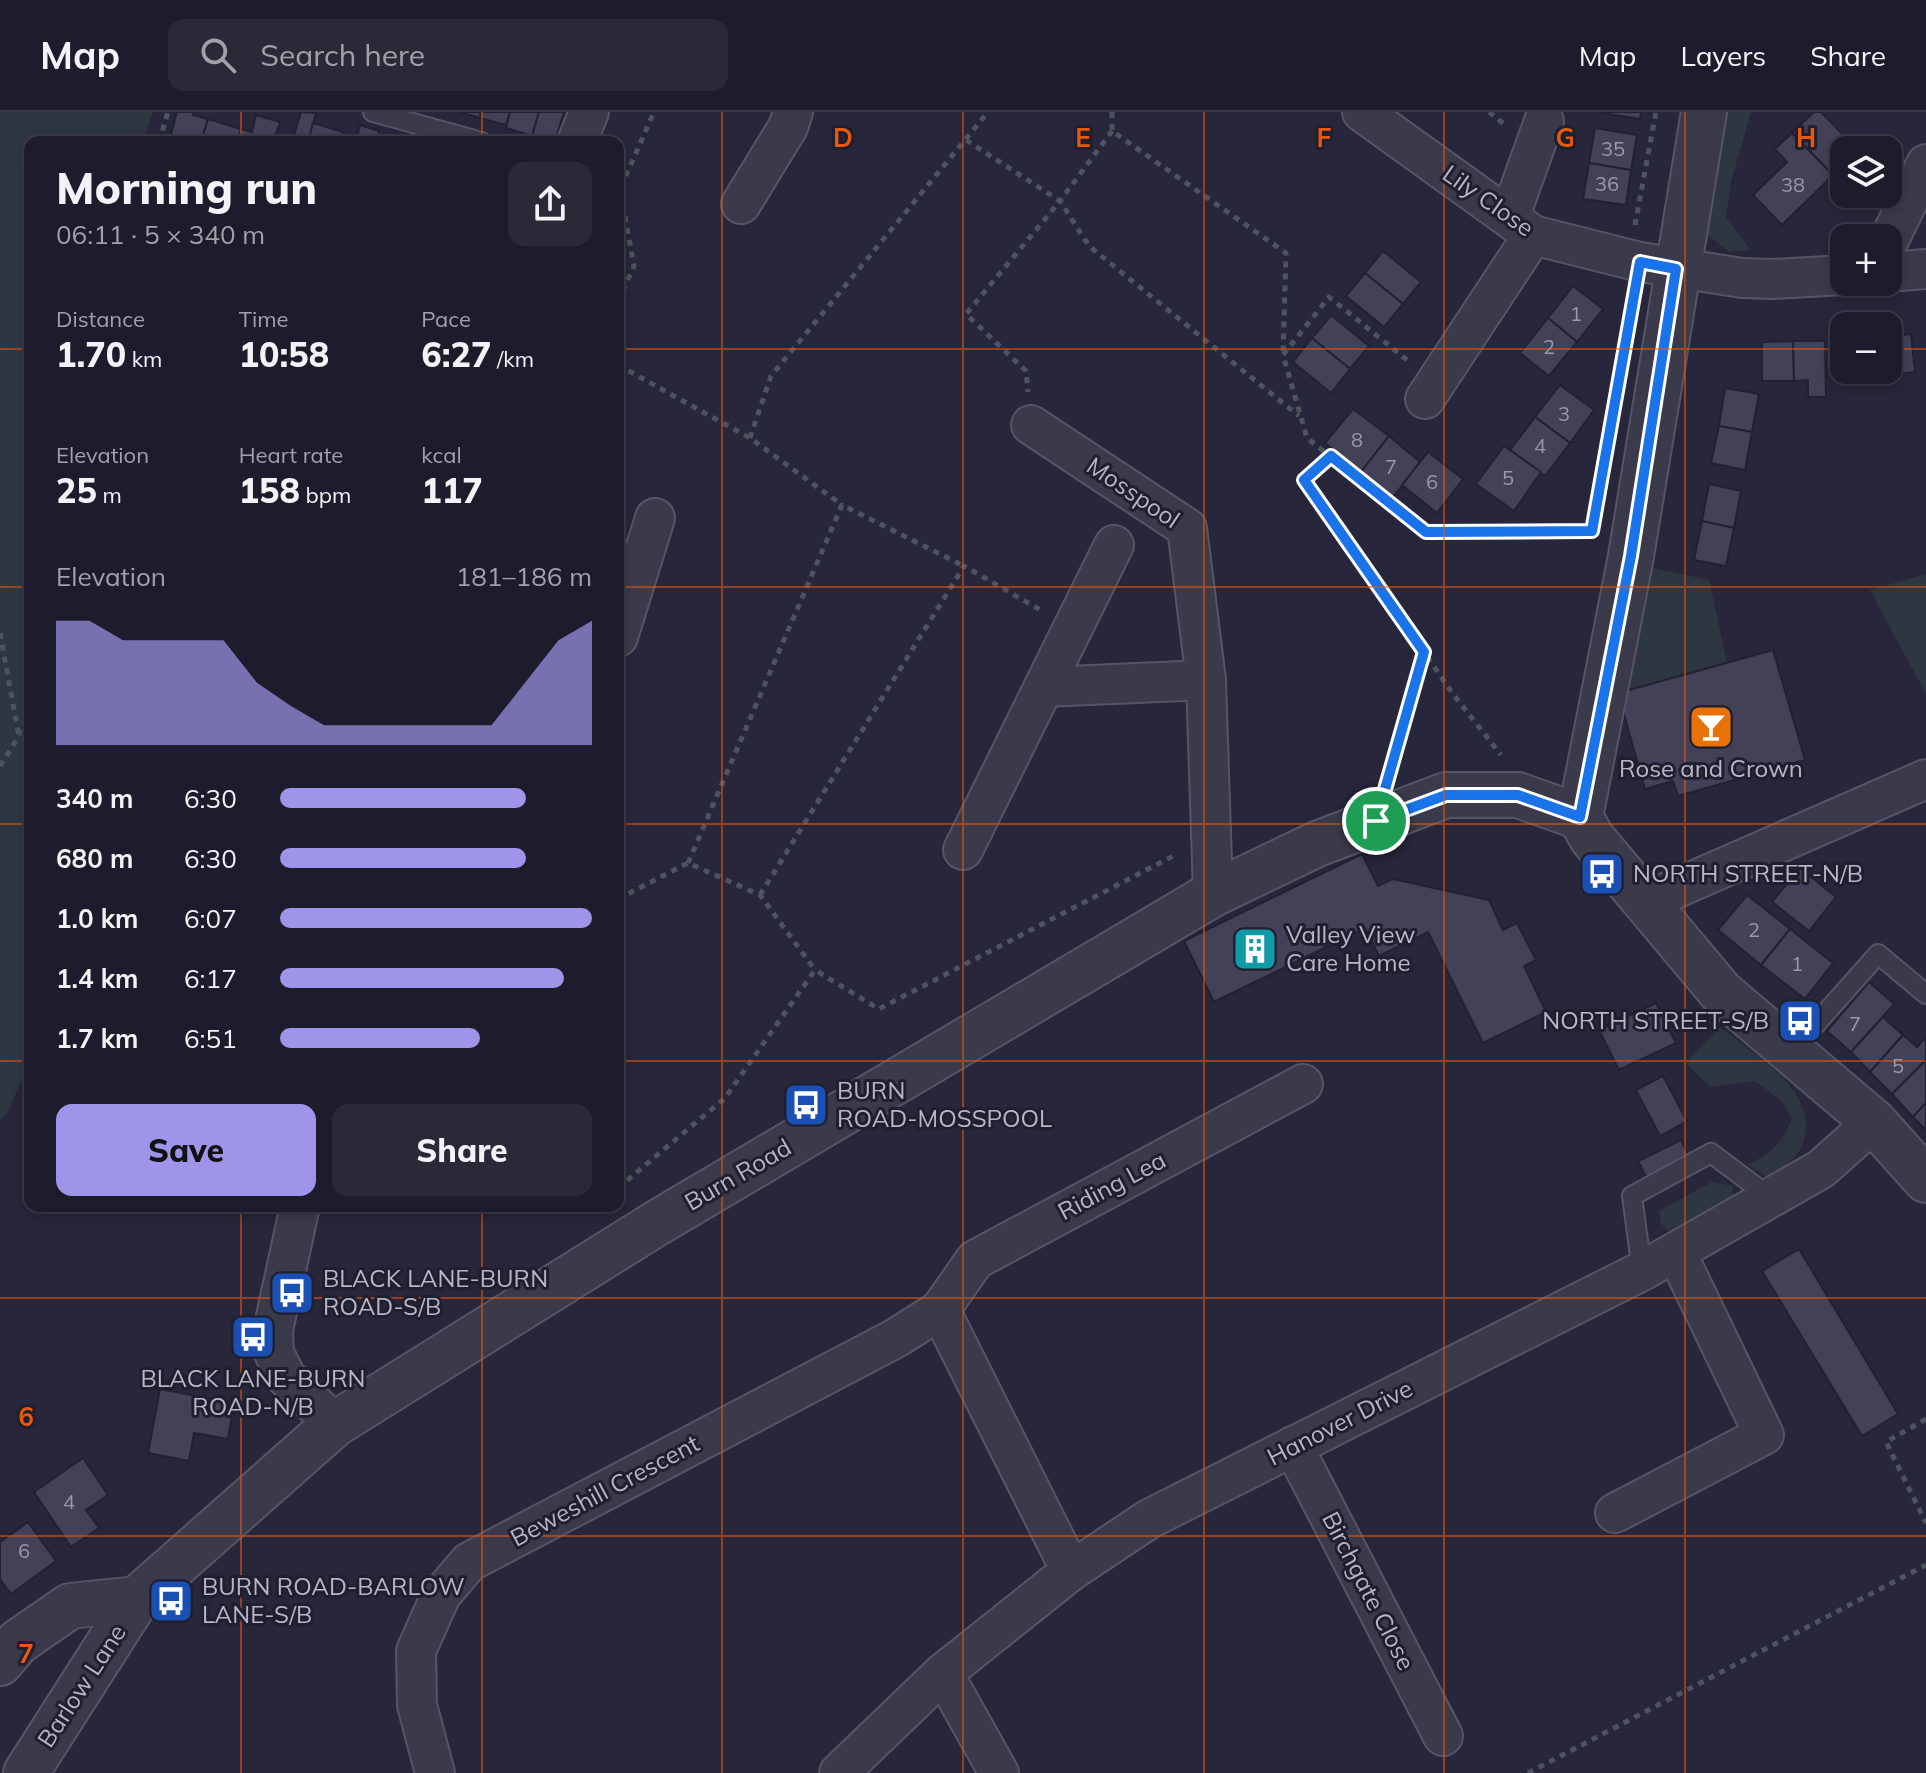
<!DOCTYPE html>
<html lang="en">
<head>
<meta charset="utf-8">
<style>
  :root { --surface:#1d1c2c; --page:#2a2938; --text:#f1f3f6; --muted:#a0a1a9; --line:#3b3a48; --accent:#9e95eb }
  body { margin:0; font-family:Mulish,sans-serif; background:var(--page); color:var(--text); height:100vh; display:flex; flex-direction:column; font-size:30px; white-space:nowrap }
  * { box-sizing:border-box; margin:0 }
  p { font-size:26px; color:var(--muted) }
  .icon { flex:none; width:44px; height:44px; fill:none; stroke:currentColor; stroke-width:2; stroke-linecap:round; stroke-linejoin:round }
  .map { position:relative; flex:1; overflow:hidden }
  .sheet { position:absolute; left:24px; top:24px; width:600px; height:1076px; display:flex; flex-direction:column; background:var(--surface); border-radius:16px; box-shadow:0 4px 12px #0003,0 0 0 2px var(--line) }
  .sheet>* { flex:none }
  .controls { position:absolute; left:1830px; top:24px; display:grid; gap:16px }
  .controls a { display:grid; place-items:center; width:72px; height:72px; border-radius:16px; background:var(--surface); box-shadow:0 4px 12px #0003,0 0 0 2px var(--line); font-size:40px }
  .pin { position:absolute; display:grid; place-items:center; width:68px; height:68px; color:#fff; margin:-34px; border:4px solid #fff; border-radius:50%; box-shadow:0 2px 8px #0007 }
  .round { display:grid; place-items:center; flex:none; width:84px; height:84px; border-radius:16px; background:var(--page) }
  .overview { display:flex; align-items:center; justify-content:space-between; height:136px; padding:0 32px }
  h1 { font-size:44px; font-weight:800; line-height:60px }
  .figures { display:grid; grid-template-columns:repeat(3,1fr); gap:12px; height:136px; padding:8px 32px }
  .figures div { display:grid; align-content:center }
  .figures b { font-size:34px; font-weight:800 }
  .figures small { font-size:22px; font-weight:400 }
  .figures p { font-size:22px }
  .chart { height:224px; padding:16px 32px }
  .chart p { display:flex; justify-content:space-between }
  .chart svg { width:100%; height:144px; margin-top:8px; fill:var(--accent); opacity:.7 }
  .action { display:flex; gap:16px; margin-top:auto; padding:16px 32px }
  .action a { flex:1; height:92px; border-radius:16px; background:var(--accent); color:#111; font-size:32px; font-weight:800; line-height:92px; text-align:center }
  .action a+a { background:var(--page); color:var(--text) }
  ul { padding:0 32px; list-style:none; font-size:26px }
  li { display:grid; grid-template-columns:128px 96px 1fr; align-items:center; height:60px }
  li i { height:20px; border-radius:10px; background:var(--accent) }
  header { display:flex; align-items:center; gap:48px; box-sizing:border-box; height:112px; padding:0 40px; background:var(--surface); border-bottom:2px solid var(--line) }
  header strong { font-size:38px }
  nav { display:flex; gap:44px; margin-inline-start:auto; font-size:28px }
  .search { width:560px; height:72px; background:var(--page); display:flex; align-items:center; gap:20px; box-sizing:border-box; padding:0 28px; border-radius:16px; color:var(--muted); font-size:30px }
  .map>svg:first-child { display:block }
  .green { fill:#2e3741 }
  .building { fill:#424157; stroke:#222131; stroke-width:2 }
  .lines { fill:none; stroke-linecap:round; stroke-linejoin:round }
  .service-casing { stroke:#565565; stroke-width:22 }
  .minor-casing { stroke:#565565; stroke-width:42 }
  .tertiary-casing { stroke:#565565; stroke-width:48 }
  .path { stroke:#4d545e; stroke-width:5; stroke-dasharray:6 6; stroke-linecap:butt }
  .service { stroke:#3b3a4a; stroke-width:18 }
  .minor { stroke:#3b3a4a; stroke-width:38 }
  .tertiary { stroke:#3b3a4a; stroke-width:44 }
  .route-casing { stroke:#fff; stroke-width:16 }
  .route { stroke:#1a73e8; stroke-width:10 }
  .grid { fill:none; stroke:#e8590c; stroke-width:2; stroke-opacity:0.55 }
  .labels { text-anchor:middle; stroke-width:6; stroke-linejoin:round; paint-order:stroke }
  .number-label { font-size:20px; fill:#9a98aa }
  .street-label { font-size:24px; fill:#b7b5c6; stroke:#201f2f }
  .poi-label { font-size:24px; fill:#b7b5c6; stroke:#201f2f; text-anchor:start }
  .grid-label { font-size:26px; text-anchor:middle; font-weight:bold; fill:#e8590c; stroke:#201f2f; stroke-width:6; stroke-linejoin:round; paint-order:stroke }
</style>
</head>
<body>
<header>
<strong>Map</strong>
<div class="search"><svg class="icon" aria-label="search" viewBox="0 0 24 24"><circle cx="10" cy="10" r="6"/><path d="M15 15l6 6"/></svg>Search here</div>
<nav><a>Map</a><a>Layers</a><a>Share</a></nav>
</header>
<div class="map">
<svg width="1926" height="1661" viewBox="0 0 1926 1661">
  <rect width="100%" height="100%" fill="#27263a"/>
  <g class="green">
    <polygon points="0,0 153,0 142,30 30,30 30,948 7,1002 0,1008"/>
    <polygon points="1704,0 1751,0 1731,70 1726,106 1751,138 1729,140 1709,124 1689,85"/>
    <polygon points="1630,451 1709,468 1727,551 1618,581"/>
    <polygon points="1926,462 1926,582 1870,478"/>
    <path d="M 1720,915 C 1755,944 1825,981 1801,1036 C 1796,1047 1778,1058 1769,1066 L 1748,1053 C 1772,1040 1782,1032 1792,1006 L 1782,989 L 1755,969 L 1710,975 L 1686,951 Z"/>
    <polygon points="1712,1070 1733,1074 1733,1087 1680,1117 1667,1119 1661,1111 1659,1099"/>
  </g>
  <g class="building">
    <polygon points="177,0 194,0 193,3 208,7 201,30 169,30"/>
    <polygon points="301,0 316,1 308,30 292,30"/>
    <polygon points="460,0 481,0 480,6"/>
    <polygon points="481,0 510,0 506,13 480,6"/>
    <polygon points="510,0 539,0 532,24 506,16"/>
    <polygon points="539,0 564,0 555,30 532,24"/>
    <polygon points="1597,0 1641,0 1640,7"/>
    <polygon points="1814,0 1821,0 1858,38 1844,38 1844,53 1833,63 1792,21"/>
    <polygon points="256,3 280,10 273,30 238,30 241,17 252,20"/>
    <polygon points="208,7 241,17 238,30 201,30"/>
    <polygon points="313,11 343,20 341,30 308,30"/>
    <polygon points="360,13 379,19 376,30 356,30"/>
    <polygon points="1595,16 1637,23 1631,58 1589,51"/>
    <polygon points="1792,21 1833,63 1782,113 1753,83 1787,50 1775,37"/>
    <polygon points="1589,51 1631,58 1626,93 1583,87"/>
    <polygon points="1383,139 1421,170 1403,192 1365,161"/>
    <polygon points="1365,161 1403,192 1384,215 1346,184"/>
    <polygon points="1573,174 1603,197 1577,230 1548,206"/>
    <polygon points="1331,203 1369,234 1350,257 1312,226"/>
    <polygon points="1548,206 1577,230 1549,264 1520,241"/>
    <polygon points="1911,222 1915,260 1884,263 1883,258 1888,258 1888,225"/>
    <polygon points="1312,226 1350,257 1331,281 1293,250"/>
    <polygon points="1793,229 1794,269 1762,269 1762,230"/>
    <polygon points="1793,229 1825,229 1826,285 1808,285 1808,268 1794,269"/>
    <polygon points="1850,258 1883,258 1884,263 1851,266"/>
    <polygon points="1560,273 1594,298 1570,331 1535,305"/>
    <polygon points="1725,276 1759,282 1752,320 1719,314"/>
    <polygon points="1353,297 1389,324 1361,360 1325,331"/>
    <polygon points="1535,305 1570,331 1545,364 1510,338"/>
    <polygon points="1719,314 1752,320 1745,358 1711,351"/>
    <polygon points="1389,324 1420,350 1393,385 1361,360"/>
    <polygon points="1504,334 1541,360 1514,399 1476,372"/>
    <polygon points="1428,340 1463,367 1437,401 1402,373"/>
    <polygon points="1709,372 1741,379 1734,416 1702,409"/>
    <polygon points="1702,409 1734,416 1726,454 1694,448"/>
    <polygon points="1773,538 1805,648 1678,684 1673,669 1645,677 1618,581"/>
    <polygon points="1362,742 1378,774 1393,767 1489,788 1503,818 1517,811 1536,848 1524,854 1546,900 1483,931 1428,820 1379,844 1365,816 1214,890 1184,829"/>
    <polygon points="1800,756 1836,785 1809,819 1772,790"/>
    <polygon points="1747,783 1790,817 1761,853 1718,818"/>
    <polygon points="1790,817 1833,851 1805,887 1761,853"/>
    <polygon points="1869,870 1894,892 1851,940 1827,919"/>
    <polygon points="1656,891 1676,931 1619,958 1599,918"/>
    <polygon points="1883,905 1903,923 1870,960 1851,940"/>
    <polygon points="1903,923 1917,935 1926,925 1926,948 1892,982 1870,960"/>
    <polygon points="1926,948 1926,991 1913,1005 1892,982"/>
    <polygon points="1663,964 1687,1009 1660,1024 1636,978"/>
    <polygon points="1926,991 1926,1018 1913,1005"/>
    <polygon points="1681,1028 1696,1059 1654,1081 1638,1049"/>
    <polygon points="1799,1137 1898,1302 1862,1324 1762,1159"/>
    <polygon points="160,1277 234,1291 228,1327 194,1321 189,1349 148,1341"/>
    <polygon points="83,1346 108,1383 86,1398 99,1416 71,1435 34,1380"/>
    <polygon points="28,1410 56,1449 11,1482 0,1467 0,1430"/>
  </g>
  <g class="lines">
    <g class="service-casing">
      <g id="service">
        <polyline points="373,0 482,30"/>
        <polyline points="1791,940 1878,842 1926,882"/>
        <polyline points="1642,1159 1632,1084 1711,1041 1771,1086"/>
      </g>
    </g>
    <g class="minor-casing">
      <g id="minor">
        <polyline points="1362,0 1533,123 1640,150 1742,166 1772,167 1844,163"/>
        <polyline points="577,30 589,0"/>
        <polyline points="741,92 788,15 793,0"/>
        <polyline points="1510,104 1544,9"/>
        <polyline points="1888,130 1926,52"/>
        <polyline points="1888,160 1926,157"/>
        <polyline points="1425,287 1533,123"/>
        <polyline points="1031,313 1187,416 1206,568 1213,782"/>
        <polyline points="618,525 655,406"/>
        <polyline points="1044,575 1206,568"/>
        <polyline points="963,738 1114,433"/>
        <polyline points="1645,790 1926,667"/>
        <polyline points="300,1094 273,1218 274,1241 286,1265 335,1312"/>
        <polyline points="940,1198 1071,1459"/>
        <polyline points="1293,1334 1443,1624"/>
        <polyline points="1615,1401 1764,1323 1676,1140"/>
        <polyline points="943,1561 999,1661"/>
        <polyline points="435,1661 417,1593 416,1539 441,1483 469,1450 896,1226 940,1198 975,1148 1303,972"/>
        <polyline points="839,1661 943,1561 1071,1459 1149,1407 1642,1159 1821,1057 1874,1010"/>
      </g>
    </g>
    <g class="tertiary-casing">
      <g id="tertiary">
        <polyline points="1704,0 1631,444 1580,705 1592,726 1721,880 1874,1010 1926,1068"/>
        <polyline points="0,1551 18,1530 70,1494 137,1487 335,1312 657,1111 1213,782 1317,732 1446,683 1518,683 1580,705"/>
        <polyline points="26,1661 137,1487"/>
      </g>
    </g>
    <g class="path">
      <polyline points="1112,0 1112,19 1286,141 1283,242"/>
      <polyline points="1489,0 1504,12"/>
      <polyline points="1112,19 1060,89 1089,134 1299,304"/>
      <polyline points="966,28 1060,89 966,202 1026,259 1028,280"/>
      <polyline points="159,30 168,0"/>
      <polyline points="1635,113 1656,0"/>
      <polyline points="618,190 634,154 620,77 654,0"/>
      <polyline points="1407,248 1329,185 1283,243 1307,326 1426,420 1592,419 1593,415"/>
      <polyline points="618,253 750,326 842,393"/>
      <polyline points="750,326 771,264 988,0"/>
      <polyline points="1331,344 1304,368 1453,582 1501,643"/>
      <polyline points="0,521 19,624"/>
      <polyline points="0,654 19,624 30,593"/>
      <polyline points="1390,662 1423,541"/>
      <polyline points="688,751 842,393 964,454"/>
      <polyline points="760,783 964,454 1044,500"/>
      <polyline points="618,787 688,751 760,783 815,858"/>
      <polyline points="618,1076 725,986 815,858 879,897 1177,742"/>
      <polyline points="1926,1307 1886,1330 1926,1411"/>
      <polyline points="1528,1661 1926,1453"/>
    </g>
    <use href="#service" class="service"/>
    <use href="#minor" class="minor"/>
    <use href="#tertiary" class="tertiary"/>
  </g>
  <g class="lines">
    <g class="route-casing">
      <polygon id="route" points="1640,150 1676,157 1631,444 1580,705 1518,683 1446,683 1376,709 1424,540 1304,368 1331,344 1426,420 1592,419"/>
    </g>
    <use href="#route" class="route"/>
  </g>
  <path class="grid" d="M 241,0 L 241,30M 482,0 L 482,30M 722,0 L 722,1661M 963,0 L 963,1661M 1204,0 L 1204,1661M 1444,0 L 1444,1661M 1685,0 L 1685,1661M 0,237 L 30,237M 618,237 L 1844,237M 1888,237 L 1926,237M 0,475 L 30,475M 618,475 L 1926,475M 0,712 L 30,712M 618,712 L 1926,712M 0,949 L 30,949M 618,949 L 1926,949M 241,1094 L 241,1661M 482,1094 L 482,1661M 0,1186 L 1926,1186M 0,1424 L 1926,1424"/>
  <defs>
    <g id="bar-square" transform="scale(2.3)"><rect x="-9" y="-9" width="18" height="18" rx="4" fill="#e8710a" stroke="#201f2f"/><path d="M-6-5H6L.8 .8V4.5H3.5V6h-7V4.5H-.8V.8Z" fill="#fff"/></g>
    <g id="bus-square" transform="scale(2.3)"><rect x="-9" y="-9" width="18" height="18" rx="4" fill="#1a4fb4" stroke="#201f2f"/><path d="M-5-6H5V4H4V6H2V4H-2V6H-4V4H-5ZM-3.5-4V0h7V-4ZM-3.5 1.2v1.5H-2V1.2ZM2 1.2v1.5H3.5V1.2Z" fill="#fff"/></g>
    <g id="building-square" transform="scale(2.3)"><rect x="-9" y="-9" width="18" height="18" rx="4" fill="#0f9aa8" stroke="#201f2f"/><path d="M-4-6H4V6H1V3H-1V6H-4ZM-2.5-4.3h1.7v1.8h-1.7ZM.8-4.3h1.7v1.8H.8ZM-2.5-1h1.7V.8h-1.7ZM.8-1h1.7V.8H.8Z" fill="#fff"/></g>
  </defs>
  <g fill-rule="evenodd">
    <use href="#bar-square" x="1711" y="615"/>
    <use href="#bus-square" x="1602" y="762"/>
    <use href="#building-square" x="1255" y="837"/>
    <use href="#bus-square" x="1800" y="909"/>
    <use href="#bus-square" x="806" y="993"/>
    <use href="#bus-square" x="292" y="1181"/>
    <use href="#bus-square" x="253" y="1225"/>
    <use href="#bus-square" x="171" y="1489"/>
  </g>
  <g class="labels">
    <g class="number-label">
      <text x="1613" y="44">35</text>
      <text x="1607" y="79">36</text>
      <text x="1793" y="80">38</text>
      <text x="1576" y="209">1</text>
      <text x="1549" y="242">2</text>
      <text x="1564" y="309">3</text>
      <text x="1357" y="335">8</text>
      <text x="1540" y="341">4</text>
      <text x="1391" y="362">7</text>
      <text x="1508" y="373">5</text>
      <text x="1432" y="377">6</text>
      <text x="1754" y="825">2</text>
      <text x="1797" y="859">1</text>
      <text x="1855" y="919">7</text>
      <text x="1898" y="961">5</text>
      <text x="69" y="1397">4</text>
      <text x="24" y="1446">6</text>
    </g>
    <g class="street-label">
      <text transform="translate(1488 89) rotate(35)" y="8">Lily Close</text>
      <text transform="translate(1133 381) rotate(34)" y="8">Mosspool</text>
      <text transform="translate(738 1063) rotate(-30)" y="8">Burn Road</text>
      <text transform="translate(1112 1074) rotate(-28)" y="8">Riding Lea</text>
      <text transform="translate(1340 1311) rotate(-27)" y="8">Hanover Drive</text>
      <text transform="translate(605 1379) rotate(-28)" y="8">Beweshill Crescent</text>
      <text transform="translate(1368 1479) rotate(63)" y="8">Birchgate Close</text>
      <text transform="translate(82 1574) rotate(-57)" y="8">Barlow Lane</text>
    </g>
    <g class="poi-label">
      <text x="1711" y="665" text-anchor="middle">Rose and Crown</text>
      <text x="1633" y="770">NORTH STREET-N/B</text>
      <text x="1286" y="831">Valley View<tspan x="1286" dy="28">Care Home</tspan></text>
      <text x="1769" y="917" text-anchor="end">NORTH STREET-S/B</text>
      <text x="837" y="987">BURN<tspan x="837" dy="28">ROAD-MOSSPOOL</tspan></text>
      <text x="323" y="1175">BLACK LANE-BURN<tspan x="323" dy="28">ROAD-S/B</tspan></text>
      <text x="253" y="1275" text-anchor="middle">BLACK LANE-BURN<tspan x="253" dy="28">ROAD-N/B</tspan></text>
      <text x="202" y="1483">BURN ROAD-BARLOW<tspan x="202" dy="28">LANE-S/B</tspan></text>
    </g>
  </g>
  <g class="grid-label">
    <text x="843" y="35">D</text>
    <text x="1083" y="35">E</text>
    <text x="1324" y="35">F</text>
    <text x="1565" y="35">G</text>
    <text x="1806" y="35">H</text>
    <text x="26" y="1314">6</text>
    <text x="26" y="1551">7</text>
  </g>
</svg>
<div class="controls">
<a><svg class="icon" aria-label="layers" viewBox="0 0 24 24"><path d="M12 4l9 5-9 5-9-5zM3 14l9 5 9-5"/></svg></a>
<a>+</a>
<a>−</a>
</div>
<div class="pin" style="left:1376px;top:709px;background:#1e9e55"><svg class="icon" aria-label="arrive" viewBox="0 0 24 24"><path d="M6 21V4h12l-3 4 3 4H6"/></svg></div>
<section class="sheet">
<div class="overview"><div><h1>Morning run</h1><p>06:11 · 5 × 340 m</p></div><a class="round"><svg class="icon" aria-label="share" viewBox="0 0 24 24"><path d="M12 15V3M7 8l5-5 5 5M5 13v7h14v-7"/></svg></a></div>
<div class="figures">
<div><p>Distance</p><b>1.70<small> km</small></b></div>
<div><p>Time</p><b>10:58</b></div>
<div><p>Pace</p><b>6:27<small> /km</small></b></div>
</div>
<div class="figures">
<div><p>Elevation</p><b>25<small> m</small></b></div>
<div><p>Heart rate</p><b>158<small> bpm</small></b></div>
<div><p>kcal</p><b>117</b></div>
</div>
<div class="chart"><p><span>Elevation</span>181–186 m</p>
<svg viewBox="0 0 160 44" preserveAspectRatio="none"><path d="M0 44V6L10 6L20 12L30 12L40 12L50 12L60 25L70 32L80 38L90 38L100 38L110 38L120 38L130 38L140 25L150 12L160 6V44z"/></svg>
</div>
<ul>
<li><b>340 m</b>6:30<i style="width:79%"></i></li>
<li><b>680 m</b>6:30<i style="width:79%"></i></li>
<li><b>1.0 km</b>6:07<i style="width:100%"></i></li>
<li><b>1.4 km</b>6:17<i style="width:91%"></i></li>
<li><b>1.7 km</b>6:51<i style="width:64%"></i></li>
</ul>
<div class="action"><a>Save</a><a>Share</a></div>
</section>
</div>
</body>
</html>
